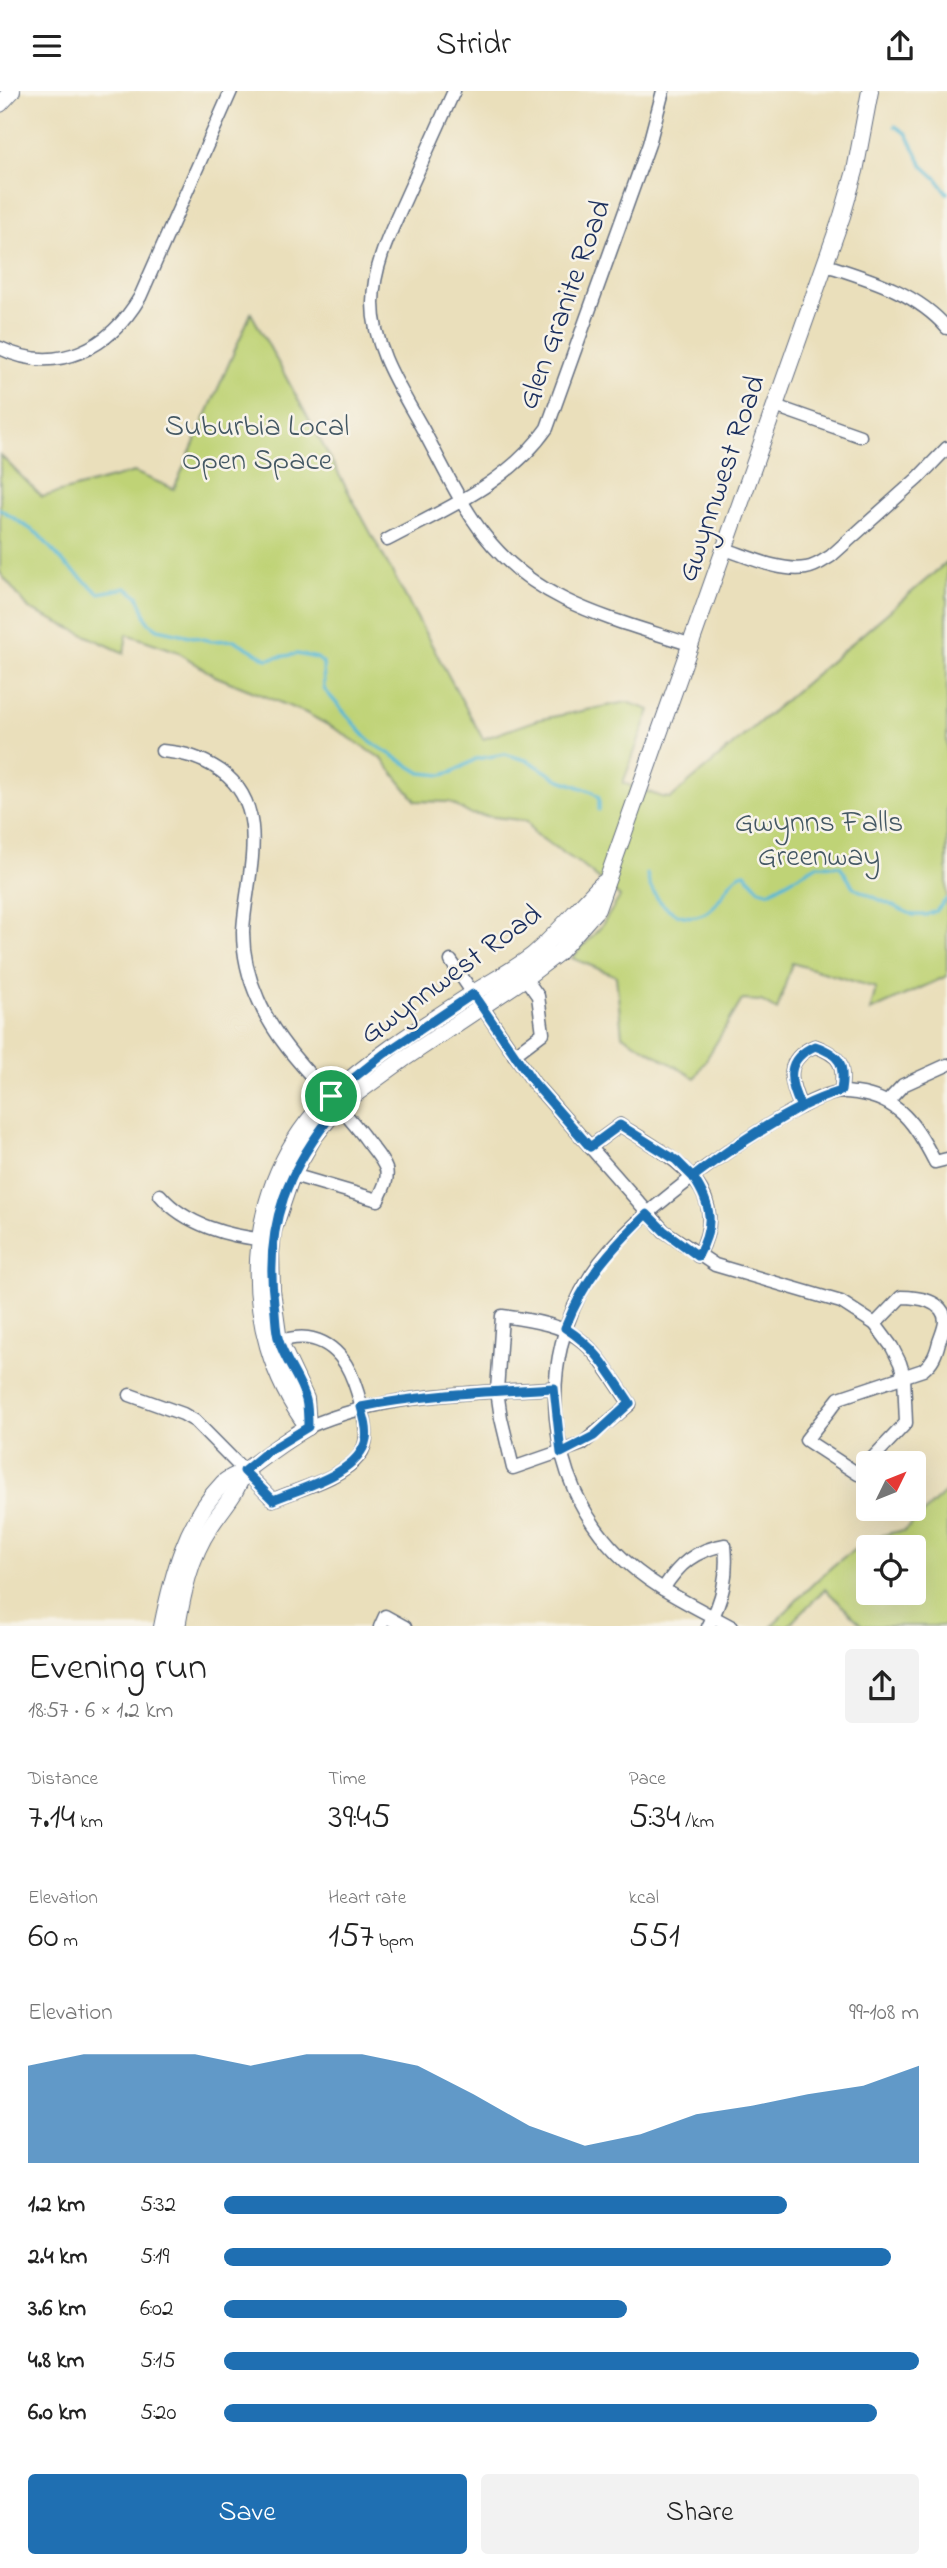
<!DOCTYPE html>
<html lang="en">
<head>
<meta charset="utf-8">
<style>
  :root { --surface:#fff; --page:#f2f2f2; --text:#222; --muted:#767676; --accent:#1f6fb2 }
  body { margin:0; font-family:"Indie Flower",sans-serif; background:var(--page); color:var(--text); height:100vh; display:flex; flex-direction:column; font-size:26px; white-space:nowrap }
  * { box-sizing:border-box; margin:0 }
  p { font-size:23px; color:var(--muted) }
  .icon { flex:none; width:38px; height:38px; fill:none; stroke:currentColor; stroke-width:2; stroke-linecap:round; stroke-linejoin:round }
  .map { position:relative; height:1535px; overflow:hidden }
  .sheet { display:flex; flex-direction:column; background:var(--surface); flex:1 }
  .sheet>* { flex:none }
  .needle { width:46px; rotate:47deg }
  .controls { position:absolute; left:856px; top:1360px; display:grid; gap:14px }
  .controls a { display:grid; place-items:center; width:70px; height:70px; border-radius:7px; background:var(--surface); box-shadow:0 7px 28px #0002; font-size:35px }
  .pin { position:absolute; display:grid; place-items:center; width:60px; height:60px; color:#fff; margin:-30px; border:4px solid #fff; border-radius:50%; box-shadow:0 2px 7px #0007 }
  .round { display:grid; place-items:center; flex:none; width:74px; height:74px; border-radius:7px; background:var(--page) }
  .summary { display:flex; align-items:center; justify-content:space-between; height:119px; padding:0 28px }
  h1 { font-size:38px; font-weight:600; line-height:52px }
  .metrics { display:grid; grid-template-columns:repeat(3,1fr); gap:10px; height:119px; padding:7px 28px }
  .metrics div { display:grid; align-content:center }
  .metrics b { font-size:35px; font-weight:600 }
  .metrics small { font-size:19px; font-weight:400 }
  .metrics p { font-size:19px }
  .chart { height:196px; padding:14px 28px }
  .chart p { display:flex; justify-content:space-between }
  .chart svg { width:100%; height:126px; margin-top:7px; fill:var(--accent); opacity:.7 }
  .action { display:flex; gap:14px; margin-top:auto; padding:14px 28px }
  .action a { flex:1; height:80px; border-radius:7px; background:var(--accent); color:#fff; font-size:28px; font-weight:600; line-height:80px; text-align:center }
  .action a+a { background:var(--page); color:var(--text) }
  ul { padding:0 28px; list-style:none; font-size:23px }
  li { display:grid; grid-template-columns:112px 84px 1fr; align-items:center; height:52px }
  li i { height:18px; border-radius:9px; background:var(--accent) }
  header { display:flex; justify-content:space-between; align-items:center; height:91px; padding:0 28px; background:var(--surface); font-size:32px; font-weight:600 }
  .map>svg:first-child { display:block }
  .green { fill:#bfd376; stroke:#6d816a; stroke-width:2; fill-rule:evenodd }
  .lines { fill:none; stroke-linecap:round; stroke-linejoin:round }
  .stream { stroke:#55b8d4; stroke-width:3.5 }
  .minor-casing { stroke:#636d7f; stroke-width:15 }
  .tertiary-casing { stroke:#636d7f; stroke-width:18 }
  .minor { stroke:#fff; stroke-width:12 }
  .tertiary { stroke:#fff; stroke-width:16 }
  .route-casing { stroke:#fff; stroke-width:14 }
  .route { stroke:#1f6fb2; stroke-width:9 }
  .labels { text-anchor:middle; stroke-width:5; stroke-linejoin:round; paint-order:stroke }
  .street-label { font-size:30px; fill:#1b2f5e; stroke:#f7f3e8 }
  .park-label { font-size:30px; fill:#445864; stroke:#f7f3e8 }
</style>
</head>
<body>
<header><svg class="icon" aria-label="menu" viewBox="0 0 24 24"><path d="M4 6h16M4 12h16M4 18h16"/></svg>Stridr<svg class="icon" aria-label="share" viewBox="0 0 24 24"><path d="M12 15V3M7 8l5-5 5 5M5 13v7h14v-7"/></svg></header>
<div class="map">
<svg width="947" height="1536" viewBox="0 0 947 1536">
  <rect width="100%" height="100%" fill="#f7f3e8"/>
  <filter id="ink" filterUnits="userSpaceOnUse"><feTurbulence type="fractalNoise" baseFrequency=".0143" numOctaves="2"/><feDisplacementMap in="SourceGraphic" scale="14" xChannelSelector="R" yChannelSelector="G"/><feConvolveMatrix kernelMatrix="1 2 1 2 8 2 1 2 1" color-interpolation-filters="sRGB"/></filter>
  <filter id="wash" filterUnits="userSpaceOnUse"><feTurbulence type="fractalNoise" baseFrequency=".00686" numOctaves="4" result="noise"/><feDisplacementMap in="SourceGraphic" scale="28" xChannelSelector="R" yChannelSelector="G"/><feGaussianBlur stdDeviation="1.57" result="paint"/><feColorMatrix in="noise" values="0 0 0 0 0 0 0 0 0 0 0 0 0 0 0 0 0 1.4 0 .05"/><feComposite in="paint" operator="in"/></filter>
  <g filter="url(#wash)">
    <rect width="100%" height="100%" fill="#eadfbb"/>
    <g class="green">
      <polygon points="251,222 483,648 537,629 627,611 650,619 623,692 662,706 671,707 947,471 947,885 870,920 876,897 792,872 777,919 761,910 742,909 695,987 622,944 616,885 572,867 600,837 620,806 583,775 535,743 527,730 470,723 449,711 416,710 382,668 339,640 306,622 215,585 176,560 127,543 124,562 29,518 0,482 0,364 42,406 134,381 174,398"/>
      <path d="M 947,1400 L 947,1535 L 863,1535 L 825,1498 L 788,1535 L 772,1535 C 804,1502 855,1442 904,1440 ZM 914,1456 L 914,1502 L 868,1502 L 868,1456 Z"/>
    </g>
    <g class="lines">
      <g class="stream">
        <polyline points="895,35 907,43 923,75 937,88 947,102"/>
        <polyline points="0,418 38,443 66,474 99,502 126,497 138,505 148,531 158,538 212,550 234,549 267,568 297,563 317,567 323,572 324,598 364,644 372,652 421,682 442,684 453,681 476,668 505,663 529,670 558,688 593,701 599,706 599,719"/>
        <path d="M 647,783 C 650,807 676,834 703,823 C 722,815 728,784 745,782 L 759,798 L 769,801 L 817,774 L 840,775 L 854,797 L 913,824 L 926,824 L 936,820 L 947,808"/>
      </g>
    </g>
  </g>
  <g filter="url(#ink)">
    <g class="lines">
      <g class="minor-casing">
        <g id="minor">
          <path d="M 454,0 C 439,34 423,68 408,102 C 393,136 373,173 373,212 C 373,257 400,297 421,335 C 441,371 459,412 485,445 C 538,513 613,528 692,554"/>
          <path d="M 826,174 C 869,188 916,201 947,237"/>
          <path d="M 0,257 C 57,285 110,257 140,206 L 231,0"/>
          <polyline points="775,315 860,345"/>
          <path d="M 387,449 C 445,418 509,392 547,337 L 649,53 L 663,0"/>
          <path d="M 725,458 C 749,466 780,481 806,477 C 815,476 823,470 831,465 L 917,388 L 947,357"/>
          <path d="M 162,660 C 185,662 202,667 221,680 C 274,718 245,788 243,841 C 243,863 249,888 258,908 C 281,963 330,1000 365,1047 C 372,1057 382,1067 386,1078 C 389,1089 382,1099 378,1109 L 286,1082"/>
          <polyline points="451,870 534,992 664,1140 715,1174 841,1211 875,1233 892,1256 900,1272 904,1285 906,1332 868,1372"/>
          <polyline points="514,964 543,942 538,905 521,881"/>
          <polyline points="888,1010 903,994 947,974"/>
          <path d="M 801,1016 C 789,990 784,968 815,955 C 841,965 845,973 841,1001"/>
          <path d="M 590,1056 L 620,1034 C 668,1064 736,1097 698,1165"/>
          <path d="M 160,1104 C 185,1134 230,1146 268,1149"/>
          <path d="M 502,1225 C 583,1236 586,1247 630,1313 L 582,1353 L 513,1377 L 501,1327 L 497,1300 Z"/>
          <path d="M 130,1304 L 183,1323 L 195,1330 L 273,1409 C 298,1398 342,1387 359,1365 C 371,1349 365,1332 361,1314 C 354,1287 344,1256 313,1248 C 299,1244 284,1249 270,1252"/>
          <path d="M 308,1336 C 386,1302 470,1302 554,1297"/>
          <path d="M 868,1372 L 858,1383 L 806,1349 L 839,1307 L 923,1279 C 933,1271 936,1263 939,1251 C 941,1245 945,1236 945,1230 C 944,1209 917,1206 901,1206 L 875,1233"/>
          <path d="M 663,1498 C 679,1473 695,1459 725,1454 C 728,1485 723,1508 708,1536"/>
          <polyline points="380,1536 385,1525 405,1536"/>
          <path d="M 732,1536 C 692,1514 649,1495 617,1462 C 544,1388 536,1269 591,1184 C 617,1144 658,1113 694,1085 C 723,1063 806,1005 840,1001 C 845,1000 851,1002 856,1002 C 900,1008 916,1034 935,1071 L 947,1068"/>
        </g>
      </g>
      <g class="tertiary-casing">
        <g id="tertiary">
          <polyline points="0,13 12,0"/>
          <polyline points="308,1336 306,1308 279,1250 272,1200 271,1162 273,1140 292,1084 314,1046 339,1015 405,967 525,887 558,862 597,818 842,125 855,80 870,0"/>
          <path d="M 308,1336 C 235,1239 241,1092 329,1007 C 372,966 426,933 475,901 C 494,889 515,878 533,864 C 559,842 579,815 603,792"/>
          <path d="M 162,1536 C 172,1486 186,1430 223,1392 C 229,1386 239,1384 246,1379 C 267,1363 286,1349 308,1336"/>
          <path d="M 177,1536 C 183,1501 190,1466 210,1436 C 224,1414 235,1406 244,1380"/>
        </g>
      </g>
      <use href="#minor" class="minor"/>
      <use href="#tertiary" class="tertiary"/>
    </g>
  </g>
  <g class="lines" filter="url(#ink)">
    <g class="route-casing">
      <path id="route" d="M 331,1005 L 339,1015 C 288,1077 264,1132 274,1213 C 276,1225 275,1239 279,1250 C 285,1271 301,1288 306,1309 C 308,1317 308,1327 308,1336 L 267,1361 L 244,1380 L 273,1409 C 301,1397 360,1382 366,1348 C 368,1338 364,1326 361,1316 C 425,1303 489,1301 554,1297 L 561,1362 L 594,1345 L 630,1312 C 609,1281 598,1258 565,1237 C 585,1187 609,1160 647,1123 L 664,1140 L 698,1165 C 715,1134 712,1115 693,1086 C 734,1054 791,1015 841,1000 C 845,973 841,964 815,955 C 785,968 788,990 801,1016 C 764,1038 727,1060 693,1086 L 676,1069 L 620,1034 L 590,1056 L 534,992 L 473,903 L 384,963 L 331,1005"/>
    </g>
    <use href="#route" class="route"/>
  </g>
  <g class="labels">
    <g class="street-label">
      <text transform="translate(563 213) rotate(-70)" y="10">Glen Granite Road</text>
      <text transform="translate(720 387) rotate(-71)" y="10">Gwynnwest Road</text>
      <text transform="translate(450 882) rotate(-36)" y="10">Gwynnwest Road</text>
    </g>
    <g class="park-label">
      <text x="257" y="344">Suburbia Local<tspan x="257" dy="34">Open Space</tspan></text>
      <text x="819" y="740">Gwynns Falls<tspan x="819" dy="34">Greenway</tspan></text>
    </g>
  </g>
</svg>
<div class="controls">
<a><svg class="needle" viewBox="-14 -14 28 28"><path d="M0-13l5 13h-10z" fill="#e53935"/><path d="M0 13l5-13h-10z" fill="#767676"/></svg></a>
<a><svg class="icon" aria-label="locate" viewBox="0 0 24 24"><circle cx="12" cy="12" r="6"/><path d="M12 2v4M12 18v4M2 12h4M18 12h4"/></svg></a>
</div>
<div class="pin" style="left:331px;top:1005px;background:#1e9e55"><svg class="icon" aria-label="arrive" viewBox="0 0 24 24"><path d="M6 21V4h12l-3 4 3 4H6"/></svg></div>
</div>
<section class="sheet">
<div class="summary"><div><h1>Evening run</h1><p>18:57 · 6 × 1.2 km</p></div><a class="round"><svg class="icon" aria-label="share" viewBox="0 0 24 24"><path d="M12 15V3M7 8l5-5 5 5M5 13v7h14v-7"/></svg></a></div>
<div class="metrics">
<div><p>Distance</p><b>7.14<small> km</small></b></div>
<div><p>Time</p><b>39:45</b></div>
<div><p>Pace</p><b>5:34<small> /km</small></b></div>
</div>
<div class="metrics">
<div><p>Elevation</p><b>60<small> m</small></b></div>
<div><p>Heart rate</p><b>157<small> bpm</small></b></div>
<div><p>kcal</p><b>551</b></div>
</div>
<div class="chart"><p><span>Elevation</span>99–108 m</p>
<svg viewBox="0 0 160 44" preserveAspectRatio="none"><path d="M0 44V10L10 6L20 6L30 6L40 10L50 6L60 6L70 10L80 20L90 31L100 38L110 34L120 27L130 24L140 20L150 17L160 10V44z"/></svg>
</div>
<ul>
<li><b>1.2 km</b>5:32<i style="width:81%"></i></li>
<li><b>2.4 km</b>5:19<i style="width:96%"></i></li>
<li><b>3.6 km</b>6:02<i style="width:58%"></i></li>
<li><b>4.8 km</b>5:15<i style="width:100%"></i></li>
<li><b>6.0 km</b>5:20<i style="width:94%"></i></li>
</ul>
<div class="action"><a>Save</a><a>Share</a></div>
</section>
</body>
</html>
